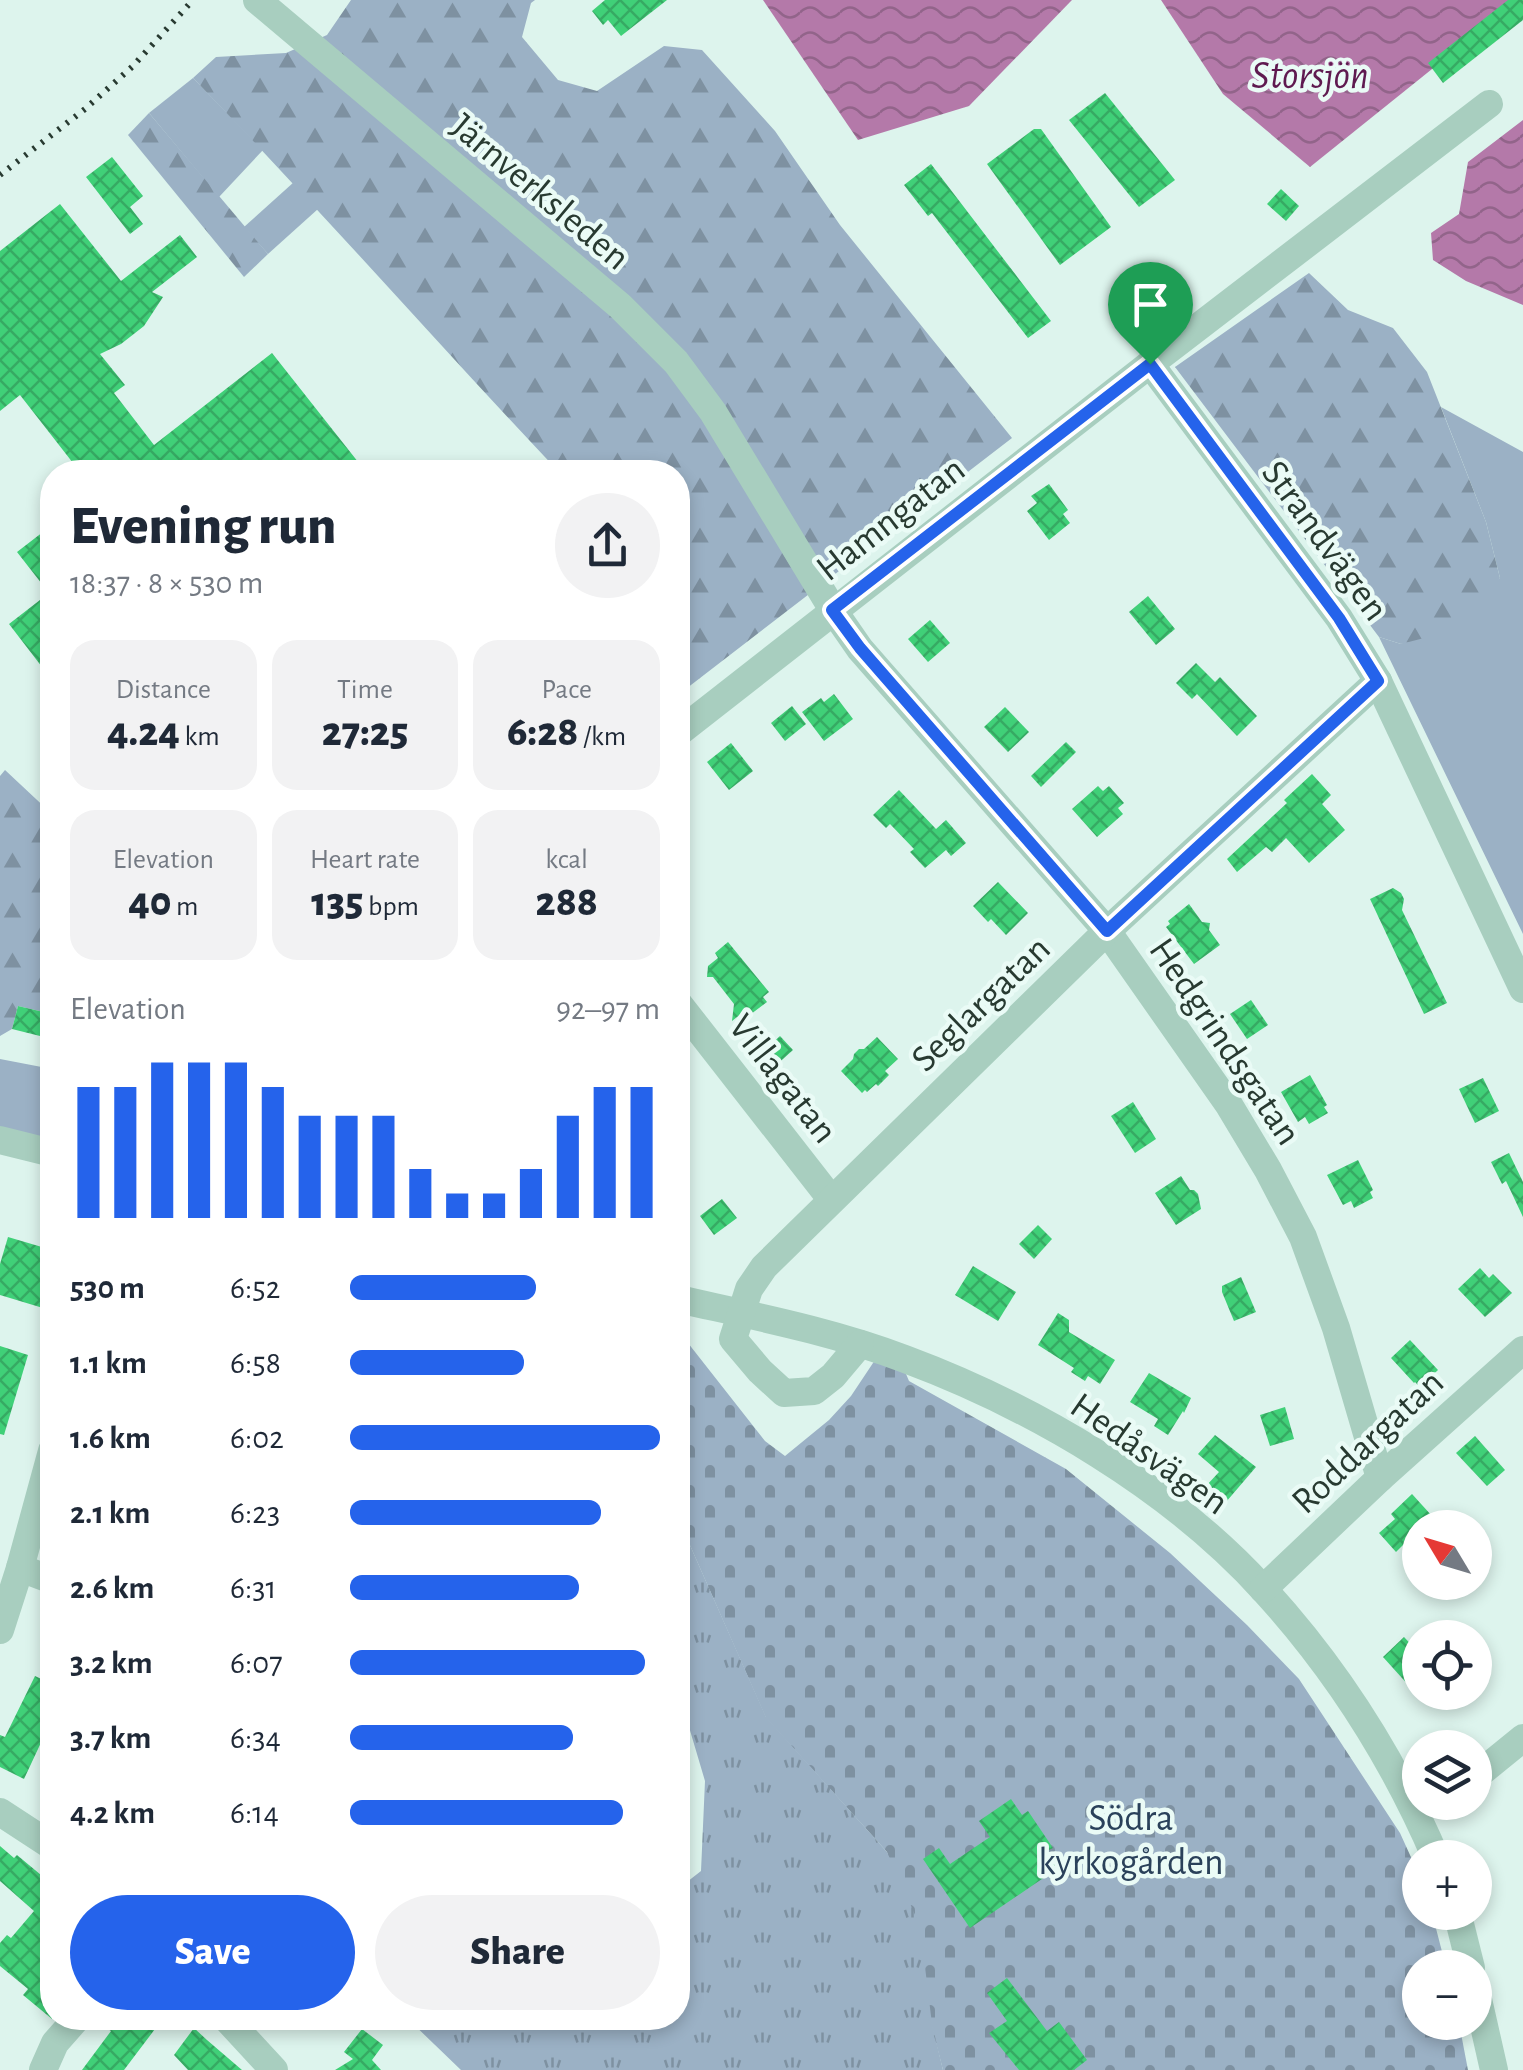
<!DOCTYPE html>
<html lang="en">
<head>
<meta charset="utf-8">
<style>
  :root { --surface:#fff; --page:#f2f2f3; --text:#1f2937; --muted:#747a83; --accent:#2563eb }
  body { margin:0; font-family:"Alegreya Sans",sans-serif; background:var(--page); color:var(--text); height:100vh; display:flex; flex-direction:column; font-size:38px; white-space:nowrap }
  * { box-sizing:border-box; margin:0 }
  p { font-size:32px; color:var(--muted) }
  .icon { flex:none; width:55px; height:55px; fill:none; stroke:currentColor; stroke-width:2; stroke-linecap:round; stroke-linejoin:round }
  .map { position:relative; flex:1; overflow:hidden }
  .drawer { position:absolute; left:40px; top:460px; width:650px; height:1570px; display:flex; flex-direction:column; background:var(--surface); border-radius:40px; box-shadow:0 5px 15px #0003 }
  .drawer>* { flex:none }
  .needle { width:65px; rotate:308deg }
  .buttons { position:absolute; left:1402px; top:1510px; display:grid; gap:20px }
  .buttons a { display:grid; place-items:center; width:90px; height:90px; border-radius:50%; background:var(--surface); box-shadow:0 5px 15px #0003; font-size:50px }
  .pin { position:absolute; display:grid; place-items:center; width:85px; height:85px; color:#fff; margin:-102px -42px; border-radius:50% 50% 50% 0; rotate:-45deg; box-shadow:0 0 10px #0007 }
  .pin .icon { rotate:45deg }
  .round { display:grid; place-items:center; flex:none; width:105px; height:105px; border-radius:52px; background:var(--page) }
  .summary { display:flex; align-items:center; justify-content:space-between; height:170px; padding:0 30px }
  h1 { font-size:55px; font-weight:800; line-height:75px }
  .metrics { display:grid; grid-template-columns:repeat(3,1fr); gap:15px; height:170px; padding:10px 30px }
  .metrics div { display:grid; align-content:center; border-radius:25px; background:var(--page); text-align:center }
  .metrics b { font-size:42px; font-weight:800 }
  .metrics small { font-size:28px; font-weight:400 }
  .metrics p { font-size:28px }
  .chart { height:280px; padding:20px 30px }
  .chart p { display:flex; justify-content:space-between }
  .chart svg { width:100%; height:180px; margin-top:10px; stroke:var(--accent); stroke-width:6 }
  .cta { display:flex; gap:20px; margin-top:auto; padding:20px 30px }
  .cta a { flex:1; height:115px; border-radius:60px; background:var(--accent); color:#fff; font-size:40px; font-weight:800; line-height:115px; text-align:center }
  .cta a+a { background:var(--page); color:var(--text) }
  ul { padding:0 30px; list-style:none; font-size:32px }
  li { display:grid; grid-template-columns:160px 120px 1fr; align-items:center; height:75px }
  li i { height:25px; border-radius:12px; background:var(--accent) }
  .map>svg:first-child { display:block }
  .grass { fill:#9bb1c5 }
  .forest { fill:url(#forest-firs) }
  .cemetery { fill:url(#cemetery-stones) }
  .park { fill:url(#park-tufts) }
  .water { fill:url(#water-waves) }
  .building { fill:url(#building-cross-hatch) }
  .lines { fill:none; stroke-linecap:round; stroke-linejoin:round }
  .minor { stroke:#a8cebf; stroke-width:28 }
  .rail { stroke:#283a31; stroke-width:6; stroke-dasharray:2.5 8; stroke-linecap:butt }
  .route-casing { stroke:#fff; stroke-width:20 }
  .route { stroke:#2563eb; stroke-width:12 }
  .labels { text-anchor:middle; stroke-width:9; stroke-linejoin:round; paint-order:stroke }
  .street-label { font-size:38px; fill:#283a31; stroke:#eafbf6 }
  .park-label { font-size:38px; fill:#2a415a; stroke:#eafbf6 }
  .water-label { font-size:40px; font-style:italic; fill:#5f1a50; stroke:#eafbf6 }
</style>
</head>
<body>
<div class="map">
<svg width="1523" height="2070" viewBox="0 0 1523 2070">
  <defs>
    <pattern id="forest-firs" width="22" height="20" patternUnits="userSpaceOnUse" patternTransform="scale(2.5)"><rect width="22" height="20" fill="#9bb1c5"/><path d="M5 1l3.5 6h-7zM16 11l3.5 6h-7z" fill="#7e91a1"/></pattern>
    <pattern id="cemetery-stones" width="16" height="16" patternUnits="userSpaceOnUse" patternTransform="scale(2.5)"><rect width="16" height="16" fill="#9bb1c5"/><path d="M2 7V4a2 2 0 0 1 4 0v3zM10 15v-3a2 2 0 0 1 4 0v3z" fill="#7e91a1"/></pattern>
    <pattern id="park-tufts" width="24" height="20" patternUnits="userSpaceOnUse" patternTransform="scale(2.5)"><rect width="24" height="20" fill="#9bb1c5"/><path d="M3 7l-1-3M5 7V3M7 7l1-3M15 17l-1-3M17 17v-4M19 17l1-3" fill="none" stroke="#7e91a1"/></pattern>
    <pattern id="water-waves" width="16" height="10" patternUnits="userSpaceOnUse" patternTransform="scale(2.5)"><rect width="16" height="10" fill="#b479a9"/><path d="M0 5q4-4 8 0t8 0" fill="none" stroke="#92648a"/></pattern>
    <pattern id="building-cross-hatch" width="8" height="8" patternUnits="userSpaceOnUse" patternTransform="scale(2.5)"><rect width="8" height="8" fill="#40d078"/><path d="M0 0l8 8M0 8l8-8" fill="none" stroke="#36aa63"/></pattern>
  </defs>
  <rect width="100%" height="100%" fill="#ddf4ed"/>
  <g class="grass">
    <polygon points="193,78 263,150 219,197 149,113"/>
    <polygon points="294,182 318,209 268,254 244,227"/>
    <polygon points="1441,407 1523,452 1523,934 1379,637 1401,644 1500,578 1486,522"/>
    <polygon points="0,1059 52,1069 52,1153 0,1140"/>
  </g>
  <g class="forest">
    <path d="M 351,0 L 535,0 L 531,3 L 522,37 L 558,80 L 597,91 L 664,46 L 702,50 L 775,131 L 840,225 L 1012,438 L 678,695 L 678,472 L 559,472 C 436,342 318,207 193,78 L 216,57 L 286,53 L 327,35 Z"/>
    <polygon points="149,113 268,254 244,277 128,135"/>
    <polygon points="1309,273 1348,310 1393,328 1427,372 1486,522 1500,578 1455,630 1401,644 1379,637 1175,367"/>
    <polygon points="5,770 52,814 52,1014 18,1006 12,1029 0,1036 0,776"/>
  </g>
  <polygon class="cemetery" points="688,1343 765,1441 785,1456 829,1420 851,1396 879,1354 901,1362 909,1381 1066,1469 1170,1553 1247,1625 1299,1679 1400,1833 1420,1877 1420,1912 1432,1913 1446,1967 1420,1968 1420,2022 1459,2023 1468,2070 943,2070 887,1852 766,1718 678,1518 678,1349"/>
  <polygon class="park" points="678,1518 766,1717 887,1852 920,1926 932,2024 943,2070 461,2070 407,2018 678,2018 678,1889 701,1871 705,1781 678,1690"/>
  <g class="water">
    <polygon points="763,0 1072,0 969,106 858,140"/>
    <polygon points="1161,0 1518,0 1310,167 1223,94"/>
    <polygon points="1523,120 1523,305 1466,281 1433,260 1431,233 1459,214 1468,162"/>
  </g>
  <g class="building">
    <polygon points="605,0 667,0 621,36 608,20 603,25 592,11"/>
    <polygon points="1508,0 1523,0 1523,20 1443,83 1428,63"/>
    <polygon points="1105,93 1175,180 1139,207 1069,120"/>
    <polygon points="1034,129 1041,129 1111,227 1060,265 987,164"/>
    <polygon points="112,157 143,196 130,207 143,224 130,234 86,177"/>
    <polygon points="931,164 1051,321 1028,338 932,213 928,216 904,185"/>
    <polygon points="1281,189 1299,206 1286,221 1267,204"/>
    <polygon points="60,204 121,281 180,235 197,257 152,292 163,297 144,326 121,344 100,354 125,385 114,393 154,445 272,353 366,472 80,472 20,395 0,411 0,251"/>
    <polygon points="1049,484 1068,510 1063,514 1070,523 1049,540 1027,511 1037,503 1031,496"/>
    <polygon points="52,525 52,680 9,624 49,593 17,552"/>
    <polygon points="1148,596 1175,629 1156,645 1129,612"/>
    <polygon points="930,620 950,643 928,662 908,639"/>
    <polygon points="1196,663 1215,682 1220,677 1257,716 1237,736 1197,694 1192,699 1176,683"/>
    <polygon points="834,694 853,719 824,741 802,712 821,698 824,702"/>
    <polygon points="792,706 806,724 785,741 771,723"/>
    <polygon points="1005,707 1029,732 1008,752 984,727"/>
    <polygon points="1066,742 1076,752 1041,787 1031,776"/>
    <polygon points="731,743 753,771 729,790 707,762"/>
    <polygon points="1312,774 1331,795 1322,804 1345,830 1309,863 1286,838 1272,852 1266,847 1237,872 1227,859 1287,803 1284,800"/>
    <polygon points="1098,786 1103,791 1109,786 1124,803 1118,808 1123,814 1097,837 1072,809"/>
    <polygon points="899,790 936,829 946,820 966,843 951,856 946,850 925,868 910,852 914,849 890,824 886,828 873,815"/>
    <polygon points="998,882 1028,913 1006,935 991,919 988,922 973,906"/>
    <polygon points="1393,888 1401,893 1404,899 1402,910 1447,1003 1424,1014 1370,899"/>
    <polygon points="1189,904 1202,922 1210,923 1209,930 1220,945 1194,964 1166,927 1170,924 1168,921"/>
    <polygon points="728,942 769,992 763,997 767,1002 751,1014 747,1009 732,1021 734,1004 713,977 707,977 708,966 718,958 715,953"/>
    <polygon points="1251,1000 1268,1025 1247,1039 1230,1014"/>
    <polygon points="18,1006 52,1014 52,1039 12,1029"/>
    <polygon points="780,1036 793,1050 773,1068 762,1057 764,1055 762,1053"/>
    <polygon points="877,1037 898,1059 885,1071 889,1075 878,1086 876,1084 867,1092 865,1090 862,1093 841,1071 853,1059 854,1054 859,1049 864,1049"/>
    <polygon points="1310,1075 1327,1105 1324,1107 1328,1113 1309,1124 1305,1117 1298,1122 1281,1092"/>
    <polygon points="1483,1078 1499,1111 1475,1123 1459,1089"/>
    <polygon points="1133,1102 1156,1139 1135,1153 1111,1116"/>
    <polygon points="1509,1153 1523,1182 1523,1217 1506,1181 1502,1184 1491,1162"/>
    <polygon points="1358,1160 1373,1190 1370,1192 1373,1198 1354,1208 1351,1201 1343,1205 1327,1175"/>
    <polygon points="1181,1176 1190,1190 1194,1190 1198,1194 1201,1209 1176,1225 1155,1193"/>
    <polygon points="722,1199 737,1218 714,1235 700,1216"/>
    <polygon points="1038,1225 1052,1239 1034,1259 1019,1244"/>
    <polygon points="8,1237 52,1250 52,1274 43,1308 0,1295 0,1264"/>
    <polygon points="973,1266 1016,1292 998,1321 955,1295"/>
    <polygon points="1480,1268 1489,1278 1493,1274 1512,1293 1485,1317 1458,1289"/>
    <polygon points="1241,1277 1256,1312 1234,1321 1222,1292 1222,1286"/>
    <polygon points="1058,1313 1069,1320 1069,1332 1115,1360 1100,1384 1088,1376 1085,1381 1071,1372 1074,1368 1038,1345"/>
    <polygon points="1410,1340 1438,1370 1420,1387 1415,1382 1414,1383 1391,1358"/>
    <polygon points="0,1346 28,1355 4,1435 0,1434"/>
    <polygon points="1149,1373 1191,1398 1184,1413 1183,1411 1168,1435 1154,1426 1158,1419 1130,1402"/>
    <polygon points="1285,1407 1294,1439 1270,1446 1260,1415"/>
    <polygon points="1215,1435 1256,1467 1226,1502 1206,1486 1219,1472 1198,1454"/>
    <polygon points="1475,1436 1505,1470 1487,1486 1456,1453"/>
    <polygon points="1412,1494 1432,1516 1396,1552 1379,1533 1395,1519 1391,1514"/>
    <polygon points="1404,1637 1420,1654 1420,1679 1411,1688 1383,1657"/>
    <polygon points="35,1676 52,1684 52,1719 24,1779 0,1767 0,1735 5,1737"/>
    <polygon points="1011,1799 1022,1815 1028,1811 1053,1848 1047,1851 1058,1868 970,1928 923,1859 939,1848 950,1864 990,1837 979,1821"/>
    <polygon points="0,1846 14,1858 17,1855 41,1875 43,1872 52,1880 52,2019 23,1995 28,1989 0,1966 0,1943 7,1935 11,1938 34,1911 0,1881"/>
    <polygon points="1007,1978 1047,2031 1059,2022 1087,2060 1074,2070 1019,2070 989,2033 1007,2021 987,1993"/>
    <polygon points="117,2018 140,2018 155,2029 124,2070 82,2070 111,2031 108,2029"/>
    <polygon points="194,2028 207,2040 242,2070 188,2070 174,2055"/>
    <polygon points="362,2029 383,2045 372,2060 381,2070 335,2070 353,2059 344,2052"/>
  </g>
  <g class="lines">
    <g class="minor">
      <polyline points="257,0 620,306 676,362 713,412 833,610 860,649 1107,931 1229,1105 1268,1170 1303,1237 1336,1328 1380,1478"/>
      <polyline points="1150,364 1339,618 1378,681 1523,989"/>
      <polyline points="678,733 1150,364 1489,104"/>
      <polyline points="678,1003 831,1199"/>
      <polyline points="0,1140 52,1153"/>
      <path d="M 678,1299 C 753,1316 832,1331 905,1359 C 1034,1407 1172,1488 1265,1591 C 1336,1669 1394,1760 1436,1858"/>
      <polyline points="860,1344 833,1376 814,1391 784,1393 760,1371 733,1339 749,1289 764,1267 1107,931 1378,681"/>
      <polyline points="20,1568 52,1580"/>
      <polyline points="1263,1589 1380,1478 1523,1350"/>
      <polyline points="0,1630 20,1568 52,1451"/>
      <polyline points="1475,1777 1523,1738"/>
      <polyline points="0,1812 52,1846"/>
      <polyline points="1457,1912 1471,1968"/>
      <polyline points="1475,1986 1494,2070"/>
      <polyline points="226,2018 274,2070"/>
      <polyline points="43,2070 55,2043 77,2018"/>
    </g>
    <polyline class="rail" points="0,175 85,109 132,67 193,0"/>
  </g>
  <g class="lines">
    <g class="route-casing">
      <polygon id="route" points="1150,364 1339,618 1378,681 1107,931 860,648 832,610"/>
    </g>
    <use href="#route" class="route"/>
  </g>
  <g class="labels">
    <g class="street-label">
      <text transform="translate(541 191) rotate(40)" y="13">Järnverksleden</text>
      <text transform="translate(890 518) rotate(-38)" y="13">Hamngatan</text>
      <text transform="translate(1326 540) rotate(54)" y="13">Strandvägen</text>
      <text transform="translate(980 1003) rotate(-44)" y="13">Seglargatan</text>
      <text transform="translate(1226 1041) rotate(56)" y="13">Hedgrindsgatan</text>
      <text transform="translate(784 1078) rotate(52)" y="13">Villagatan</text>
      <text transform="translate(1367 1441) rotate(-43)" y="13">Roddargatan</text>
      <text transform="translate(1150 1453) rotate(35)" y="13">Hedåsvägen</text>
    </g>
    <g class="park-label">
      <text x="1131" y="1830">Södra<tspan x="1131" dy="44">kyrkogården</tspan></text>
    </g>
    <g class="water-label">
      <text x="1310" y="88">Storsjön</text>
    </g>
  </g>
</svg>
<div class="buttons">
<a><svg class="needle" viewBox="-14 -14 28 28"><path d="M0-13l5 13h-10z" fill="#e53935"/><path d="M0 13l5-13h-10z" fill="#747a83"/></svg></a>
<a><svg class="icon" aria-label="locate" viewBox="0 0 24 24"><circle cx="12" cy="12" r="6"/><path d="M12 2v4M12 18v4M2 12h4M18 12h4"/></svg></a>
<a><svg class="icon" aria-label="layers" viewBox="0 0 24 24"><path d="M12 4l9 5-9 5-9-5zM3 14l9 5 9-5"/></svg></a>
<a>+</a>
<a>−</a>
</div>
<div class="pin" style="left:1150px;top:364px;background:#1e9e55"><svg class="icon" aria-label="arrive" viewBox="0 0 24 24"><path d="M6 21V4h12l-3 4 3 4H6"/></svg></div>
<section class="drawer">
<div class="summary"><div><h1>Evening run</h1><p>18:37 · 8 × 530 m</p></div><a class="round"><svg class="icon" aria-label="share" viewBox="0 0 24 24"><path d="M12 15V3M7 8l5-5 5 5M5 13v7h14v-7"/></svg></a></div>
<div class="metrics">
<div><p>Distance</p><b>4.24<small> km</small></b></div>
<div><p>Time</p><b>27:25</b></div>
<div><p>Pace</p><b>6:28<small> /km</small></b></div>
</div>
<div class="metrics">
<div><p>Elevation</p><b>40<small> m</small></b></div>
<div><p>Heart rate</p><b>135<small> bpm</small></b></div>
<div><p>kcal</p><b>288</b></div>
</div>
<div class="chart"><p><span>Elevation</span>92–97 m</p>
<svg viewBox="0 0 160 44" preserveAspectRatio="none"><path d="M5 44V12M15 44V12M25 44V6M35 44V6M45 44V6M55 44V12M65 44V19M75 44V19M85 44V19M95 44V32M105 44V38M115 44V38M125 44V32M135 44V19M145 44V12M155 44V12"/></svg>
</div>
<ul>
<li><b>530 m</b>6:52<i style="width:60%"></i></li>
<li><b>1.1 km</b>6:58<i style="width:56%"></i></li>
<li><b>1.6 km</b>6:02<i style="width:100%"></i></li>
<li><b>2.1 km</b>6:23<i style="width:81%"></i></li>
<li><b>2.6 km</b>6:31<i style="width:74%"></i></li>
<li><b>3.2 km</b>6:07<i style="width:95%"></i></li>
<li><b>3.7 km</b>6:34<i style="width:72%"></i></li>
<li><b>4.2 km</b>6:14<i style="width:88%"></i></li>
</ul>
<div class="cta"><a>Save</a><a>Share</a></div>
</section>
</div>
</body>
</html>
